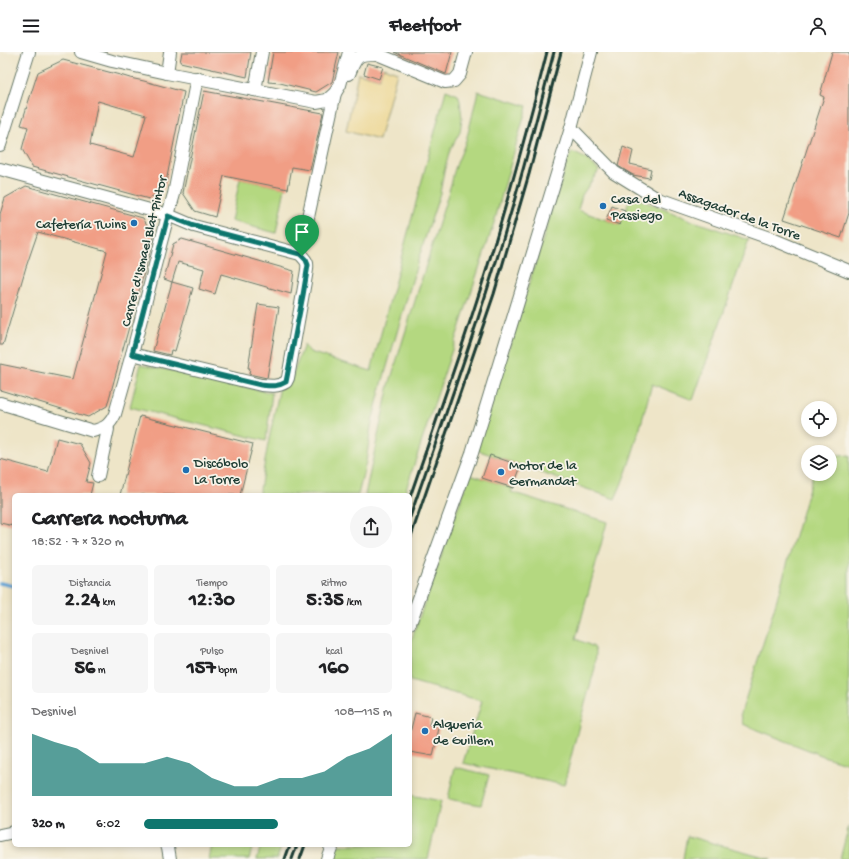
<!DOCTYPE html>
<html lang="es">
<head>
<meta charset="utf-8">
<style>
  :root { --surface:#fff; --page:#f6f6f6; --text:#202124; --muted:#757577; --accent:#0f766e }
  body { margin:0; font-family:"Gochi Hand",sans-serif; background:var(--page); color:var(--text); height:100vh; display:flex; flex-direction:column; font-size:15px; white-space:nowrap }
  * { box-sizing:border-box; margin:0 }
  p { font-size:13px; color:var(--muted) }
  .icon { flex:none; width:22px; height:22px; fill:none; stroke:currentColor; stroke-width:2; stroke-linecap:round; stroke-linejoin:round }
  .map { position:relative; flex:1; overflow:hidden }
  .panel { position:absolute; left:12px; top:441px; width:400px; height:354px; display:flex; flex-direction:column; background:var(--surface); border-radius:6px; box-shadow:0 2px 6px #0003 }
  .panel>* { flex:none }
  .tools { position:absolute; left:801px; top:349px; display:grid; gap:8px }
  .tools a { display:grid; place-items:center; width:36px; height:36px; border-radius:50%; background:var(--surface); box-shadow:0 2px 6px #0003; font-size:20px }
  .pin { position:absolute; display:grid; place-items:center; width:34px; height:34px; color:#fff; margin:-41px -17px; border-radius:50% 50% 50% 0; rotate:-45deg; box-shadow:0 0 4px #0007 }
  .pin .icon { rotate:45deg }
  .round { display:grid; place-items:center; flex:none; width:42px; height:42px; border-radius:21px; background:var(--page) }
  .head { display:flex; align-items:center; justify-content:space-between; height:68px; padding:0 20px }
  h1 { font-size:22px; font-weight:700; line-height:30px }
  .figures { display:grid; grid-template-columns:repeat(3,1fr); gap:6px; height:68px; padding:4px 20px }
  .figures div { display:grid; align-content:center; border-radius:6px; background:var(--page); text-align:center }
  .figures b { font-size:20px; font-weight:700 }
  .figures small { font-size:11px; font-weight:400 }
  .figures p { font-size:11px }
  .chart { height:112px; padding:8px 20px }
  .chart p { display:flex; justify-content:space-between }
  .chart svg { width:100%; height:72px; margin-top:4px; fill:var(--accent); opacity:.7 }
  ul { padding:0 20px; list-style:none; font-size:13px }
  li { display:grid; grid-template-columns:64px 48px 1fr; align-items:center; height:30px }
  li i { height:10px; border-radius:5px; background:var(--accent) }
  header { display:flex; justify-content:space-between; align-items:center; height:52px; padding:0 20px; background:var(--surface); font-size:18px; font-weight:700 }
  .map>svg:first-child { display:block }
  .green { fill:#b4d880; stroke:#6a8a5a }
  .sand { fill:#eeda9e; stroke:#868c69 }
  .lines { fill:none; stroke-linecap:round; stroke-linejoin:round }
  .stream { stroke:#63a4d6; stroke-width:3.5 }
  .building { fill:#f19e85; fill-rule:evenodd }
  .minor-casing { stroke:#677868; stroke-width:14 }
  .minor { stroke:#fff; stroke-width:12 }
  .rail { stroke:#1f3d34; stroke-width:3 }
  .route-casing { stroke:#fff; stroke-width:8 }
  .route { stroke:#0f766e; stroke-width:5 }
  .poi-dot { fill:#1f6fb2; stroke:#f7f3e8; stroke-width:1.5 }
  .labels { text-anchor:middle; stroke-width:3.5; stroke-linejoin:round; paint-order:stroke }
  .poi-label { font-size:14px; fill:#1f3d34; stroke:#f7f3e8; text-anchor:start }
  .street-label { font-size:14px; fill:#1f3d34; stroke:#f7f3e8 }
</style>
</head>
<body>
<header><svg class="icon" aria-label="menu" viewBox="0 0 24 24"><path d="M4 6h16M4 12h16M4 18h16"/></svg>Fleetfoot<svg class="icon" aria-label="person" viewBox="0 0 24 24"><circle cx="12" cy="8" r="4"/><path d="M4 21q1-7 8-7t8 7"/></svg></header>
<div class="map">
<svg width="849" height="807" viewBox="0 0 849 807">
  <rect width="100%" height="100%" fill="#f7f3e8"/>
  <filter id="ink" filterUnits="userSpaceOnUse"><feTurbulence type="fractalNoise" baseFrequency=".025" numOctaves="2"/><feDisplacementMap in="SourceGraphic" scale="8" xChannelSelector="R" yChannelSelector="G"/><feConvolveMatrix kernelMatrix="1 2 1 2 8 2 1 2 1" color-interpolation-filters="sRGB"/></filter>
  <filter id="wash" filterUnits="userSpaceOnUse"><feTurbulence type="fractalNoise" baseFrequency=".012" numOctaves="4" result="noise"/><feDisplacementMap in="SourceGraphic" scale="16" xChannelSelector="R" yChannelSelector="G"/><feGaussianBlur stdDeviation="0.9" result="paint"/><feColorMatrix in="noise" values="0 0 0 0 0 0 0 0 0 0 0 0 0 0 0 0 0 1.4 0 .05"/><feComposite in="paint" operator="in"/></filter>
  <g filter="url(#wash)">
    <rect width="100%" height="100%" fill="#eee5c8"/>
    <g class="green">
      <polygon points="446,38 458,43 460,49 462,66 460,80 450,98 444,119 440,141 419,205 381,335 371,374 366,410 358,443 259,443 268,392 280,335 290,330 304,293 310,300 316,302 371,319"/>
      <path d="M 478,39 L 527,54 L 494,171 L 404,443 L 365,443 L 389,333 L 452,129 C 454,114 462,102 466,88 C 471,72 474,55 478,39 Z"/>
      <path d="M 572,100 L 585,106 L 599,118 L 582,143 L 578,158 L 620,173 L 631,144 L 693,169 L 749,188 L 693,348 L 652,332 C 641,371 632,411 615,447 L 477,398 L 568,107 Z"/>
      <polygon points="240,127 285,136 276,181 231,169"/>
      <polygon points="141,312 272,341 266,389 130,355"/>
      <polygon points="849,403 849,712 826,705 743,672 741,661 774,557 813,422 830,422 830,405"/>
      <polygon points="470,422 513,436 511,440 607,470 576,587 594,595 596,599 595,616 579,673 564,733 463,711 482,649 410,629 410,592"/>
      <polygon points="455,715 489,723 481,753 448,747"/>
      <polygon points="410,743 441,749 428,807 333,807 337,793 410,793"/>
      <polygon points="849,773 849,807 840,807"/>
      <polygon points="687,784 772,807 683,807"/>
      <polygon points="212,793 253,793 249,807 209,807"/>
      <polygon points="261,793 282,793 277,807 257,807"/>
    </g>
    <polygon class="sand" points="383,15 397,20 379,88 346,79 358,21 379,27"/>
    <g class="lines">
      <polyline class="stream" points="0,531 14,534"/>
    </g>
    <g id="blocks">
      <g class="building">
        <polygon points="182,0 251,0 247,25 180,10"/>
        <polygon points="273,0 339,0 332,30 316,40 280,31 268,30"/>
        <polygon points="394,0 452,0 446,22"/>
        <polygon points="832,0 849,0 849,161 841,186 784,167 824,45 820,43"/>
        <path d="M 63,8 L 120,23 L 130,26 L 144,29 L 184,40 L 165,135 L 149,147 L 32,115 L 22,97 L 28,75 L 21,73 L 38,20 ZM 98,49 L 146,63 L 134,105 L 90,93 Z"/>
        <polygon points="367,11 383,15 379,27 364,22"/>
        <polygon points="204,39 323,61 310,118 292,115 288,137 224,124 215,165 195,159 183,141"/>
        <polygon points="623,95 633,99 630,112 651,117 649,126 633,123 618,114"/>
        <polygon points="26,134 143,166 154,185 107,354 88,365 0,338 0,312 73,327 107,199 38,180 26,215 3,293 0,293 0,162 5,146"/>
        <polygon points="612,154 625,159 620,173 606,168"/>
        <polygon points="182,187 294,219 291,242 221,222 215,242 199,237 204,217 178,210 172,230 164,227 173,192"/>
        <polygon points="172,230 193,236 175,299 171,298 170,303 153,299"/>
        <polygon points="258,252 279,255 267,326 249,322 250,316 248,316"/>
        <polygon points="140,364 253,392 240,443 120,443"/>
        <polygon points="57,386 80,392 91,411 86,430 93,431 90,443 14,443 14,474 0,471 0,407 48,420"/>
        <polygon points="490,403 521,414 513,436 482,426"/>
        <polygon points="415,661 431,665 429,674 439,676 433,704 410,700 410,681"/>
      </g>
    </g>
  </g>
  <g filter="url(#ink)">
    <use href="#blocks" fill-opacity="0" stroke="#677868" stroke-width="1"/>
    <g class="lines">
      <g class="minor-casing">
        <g id="minor">
          <polyline points="81,0 112,9 167,21 316,50 327,48 335,41"/>
          <polyline points="167,21 170,0"/>
          <path d="M 349,22 C 356,5 357,1 377,2 L 445,30 L 454,29 L 460,22 L 466,0"/>
          <polyline points="255,38 262,0"/>
          <polyline points="571,76 614,120 656,146 772,187 849,219"/>
          <polyline points="0,93 29,0"/>
          <path d="M 0,117 L 168,163 L 194,174 L 300,202 C 309,211 308,212 306,224 L 288,326 L 286,330 C 278,335 270,334 261,333 L 132,302"/>
          <polyline points="300,202 335,41 340,33 349,0"/>
          <path d="M 0,351 L 93,379 C 105,376 110,373 115,362 L 132,302 L 168,163 L 174,142 L 197,26"/>
          <polyline points="98,424 108,377 106,375"/>
          <polyline points="410,571 472,401 571,76 591,0"/>
          <polyline points="0,783 14,780"/>
          <polyline points="167,793 168,795 170,807"/>
          <polyline points="327,807 332,793"/>
        </g>
      </g>
      <use href="#minor" class="minor"/>
      <g class="rail">
        <path d="M 410,445 C 442,352 475,260 502,166 C 518,111 533,56 547,0"/>
        <path d="M 410,465 C 444,367 479,269 508,170 C 525,114 539,57 554,0"/>
        <polyline points="410,487 494,242 529,122 561,0"/>
        <polyline points="285,807 290,793"/>
        <polyline points="292,807 297,793"/>
        <polyline points="300,807 305,793"/>
      </g>
    </g>
  </g>
  <g class="lines" filter="url(#ink)">
    <g class="route-casing">
      <path id="route" d="M 168,164 L 194,174 L 300,202 L 306,208 L 308,213 L 303,243 L 286,330 C 278,335 271,334 261,333 L 132,302 Z"/>
    </g>
    <use href="#route" class="route"/>
  </g>
  <g class="poi-dot">
    <circle cx="603" cy="154" r="4"/>
    <circle cx="134" cy="171" r="4"/>
    <circle cx="186" cy="418" r="4"/>
    <circle cx="501" cy="420" r="4"/>
    <circle cx="425" cy="679" r="4"/>
  </g>
  <g class="labels">
    <g class="poi-label">
      <text x="611" y="151">Casa del<tspan x="611" dy="16">Passiego</tspan></text>
      <text x="126" y="176" text-anchor="end">Cafetería Twins</text>
      <text x="194" y="415">Discóbolo<tspan x="194" dy="16">La Torre</tspan></text>
      <text x="509" y="417">Motor de la<tspan x="509" dy="16">Germandat</tspan></text>
      <text x="433" y="676">Alqueria<tspan x="433" dy="16">de Guillem</tspan></text>
    </g>
    <g class="street-label">
      <text transform="translate(740 161) rotate(20)" y="5">Assagador de la Torre</text>
      <text transform="translate(143 199) rotate(-76)" y="5">Carrer d'Ismael Blat Pintor</text>
    </g>
  </g>
</svg>
<div class="tools">
<a><svg class="icon" aria-label="locate" viewBox="0 0 24 24"><circle cx="12" cy="12" r="6"/><path d="M12 2v4M12 18v4M2 12h4M18 12h4"/></svg></a>
<a><svg class="icon" aria-label="layers" viewBox="0 0 24 24"><path d="M12 4l9 5-9 5-9-5zM3 14l9 5 9-5"/></svg></a>
</div>
<div class="pin" style="left:302px;top:204px;background:#1e9e55"><svg class="icon" aria-label="arrive" viewBox="0 0 24 24"><path d="M6 21V4h12l-3 4 3 4H6"/></svg></div>
<section class="panel">
<div class="head"><div><h1>Carrera nocturna</h1><p>18:52 · 7 × 320 m</p></div><a class="round"><svg class="icon" aria-label="share" viewBox="0 0 24 24"><path d="M12 15V3M7 8l5-5 5 5M5 13v7h14v-7"/></svg></a></div>
<div class="figures">
<div><p>Distancia</p><b>2.24<small> km</small></b></div>
<div><p>Tiempo</p><b>12:30</b></div>
<div><p>Ritmo</p><b>5:35<small> /km</small></b></div>
</div>
<div class="figures">
<div><p>Desnivel</p><b>56<small> m</small></b></div>
<div><p>Pulso</p><b>157<small> bpm</small></b></div>
<div><p>kcal</p><b>160</b></div>
</div>
<div class="chart"><p><span>Desnivel</span>108–115 m</p>
<svg viewBox="0 0 160 44" preserveAspectRatio="none"><path d="M0 44V6L10 11L20 15L30 24L40 24L50 24L60 20L70 24L80 33L90 38L100 38L110 33L120 33L130 29L140 20L150 15L160 6V44z"/></svg>
</div>
<ul>
<li><b>320 m</b>6:02<i style="width:54%"></i></li>
</ul>
</section>
</div>
</body>
</html>
